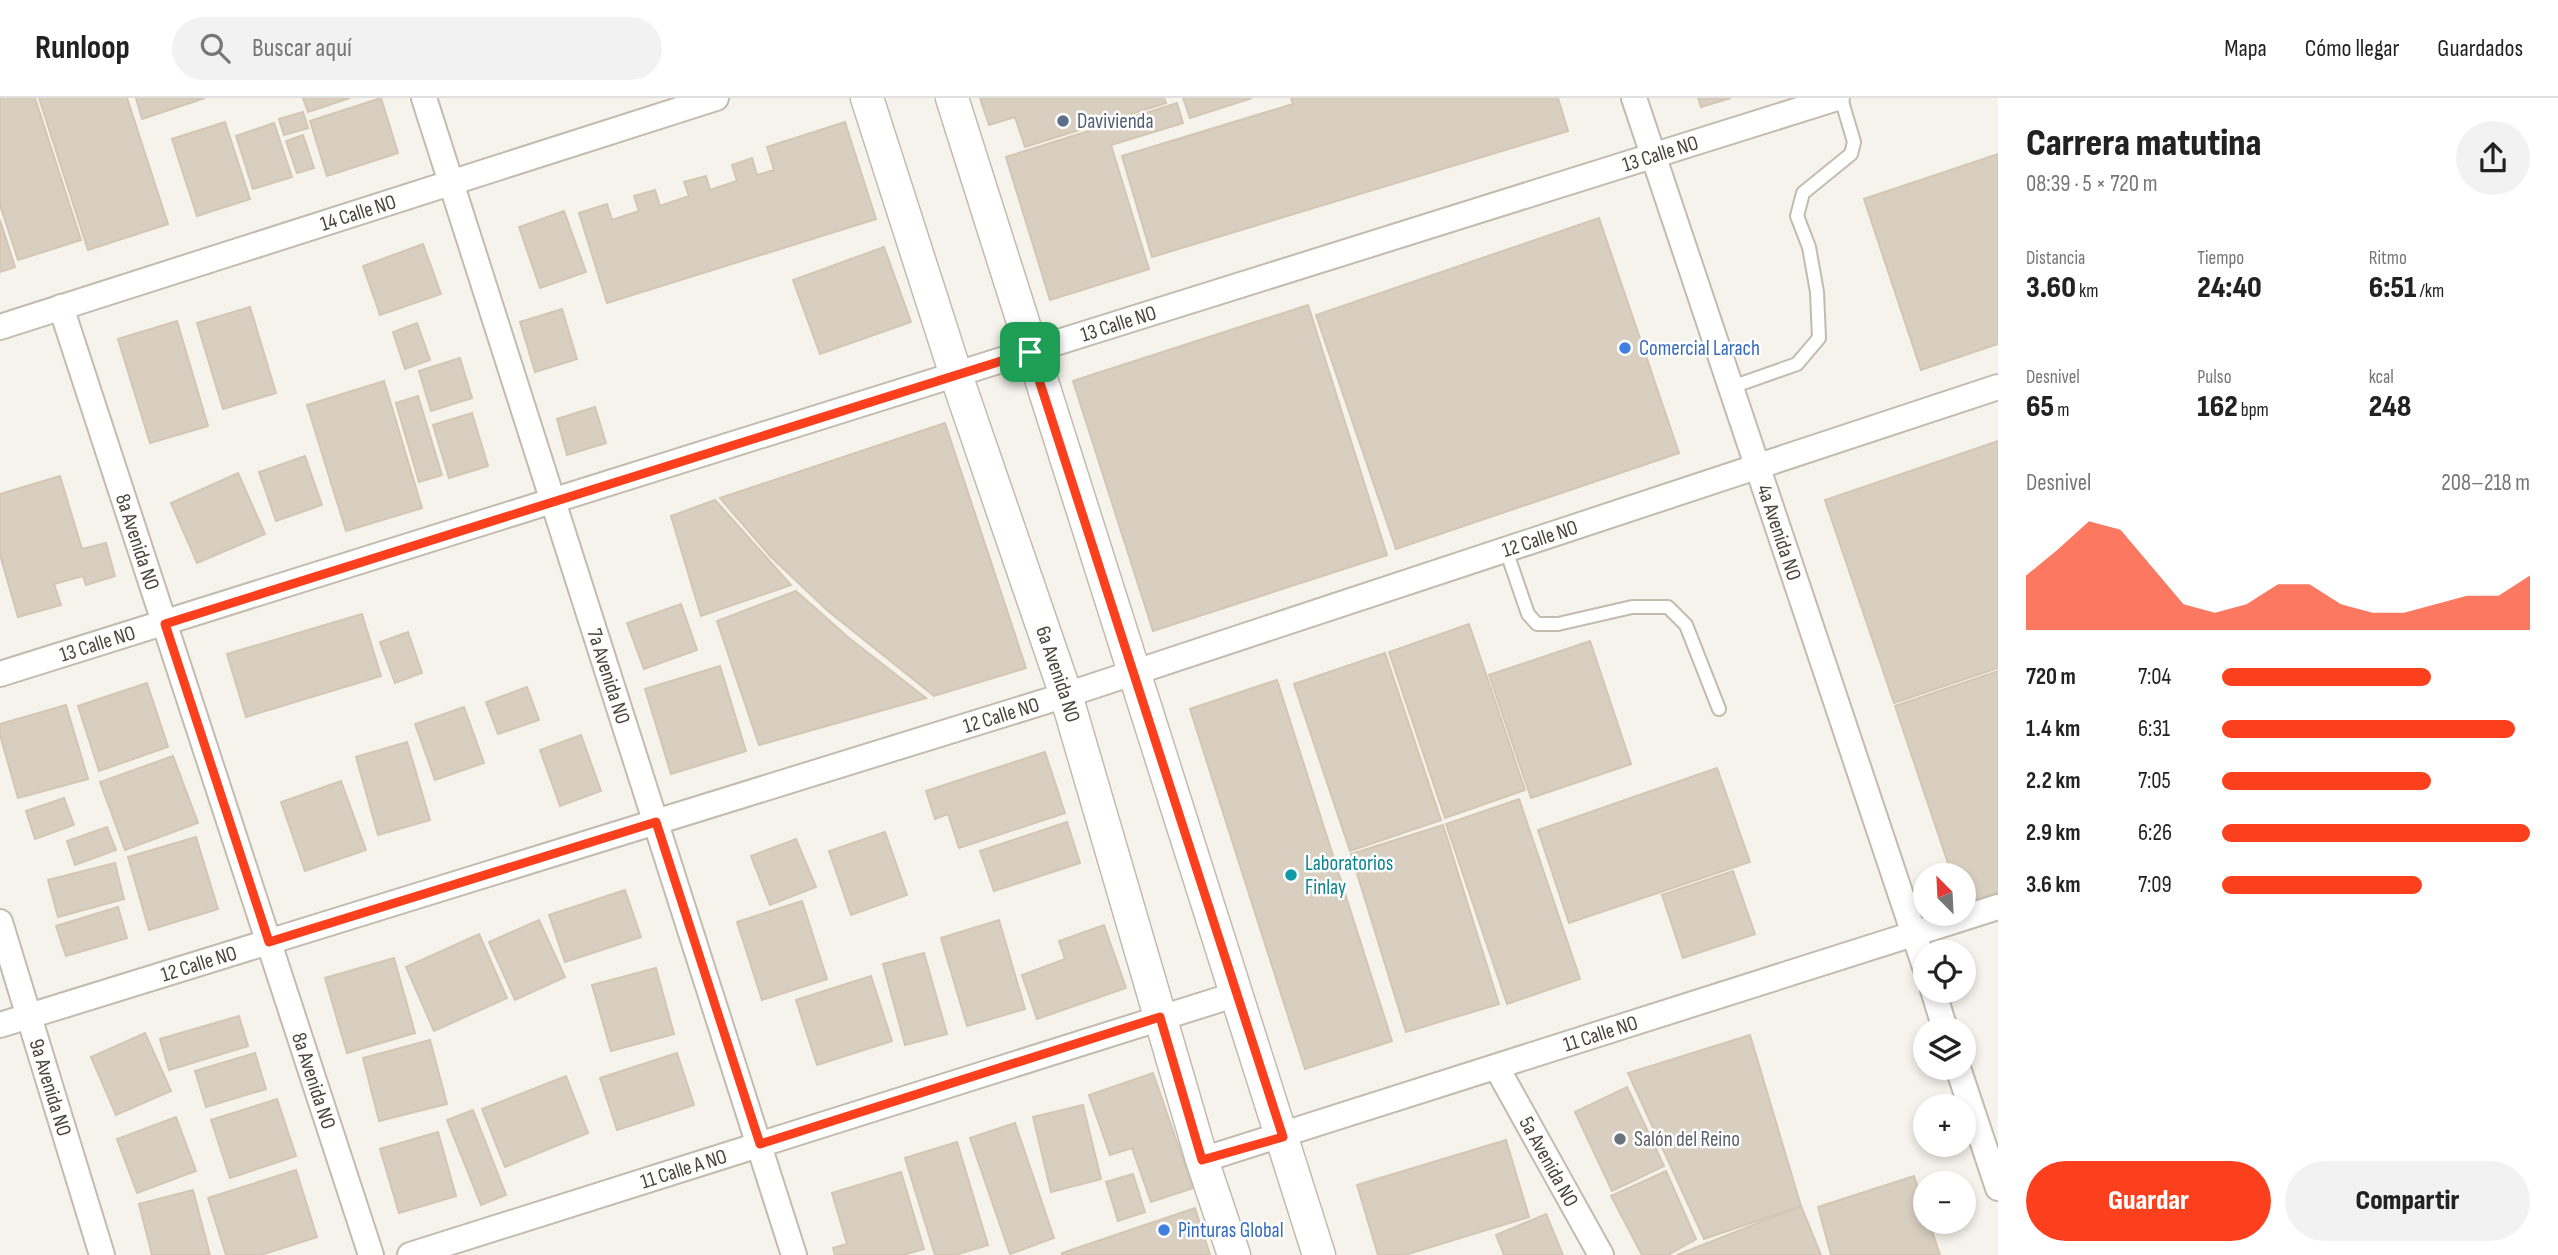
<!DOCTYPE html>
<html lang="es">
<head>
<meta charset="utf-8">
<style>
  :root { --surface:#fff; --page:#f2f2f2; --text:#222; --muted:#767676; --line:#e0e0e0; --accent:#fc3f1d }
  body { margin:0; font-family:"Sofia Sans Condensed",sans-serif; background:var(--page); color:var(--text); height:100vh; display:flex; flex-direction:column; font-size:26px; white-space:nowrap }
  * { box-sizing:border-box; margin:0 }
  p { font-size:23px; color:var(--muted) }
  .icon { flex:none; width:38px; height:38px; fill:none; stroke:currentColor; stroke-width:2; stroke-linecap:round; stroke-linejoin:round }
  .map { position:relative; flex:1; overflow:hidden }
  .panel { display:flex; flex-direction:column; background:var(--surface); width:560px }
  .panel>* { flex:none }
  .needle { width:46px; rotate:336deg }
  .tools { position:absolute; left:1913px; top:765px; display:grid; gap:14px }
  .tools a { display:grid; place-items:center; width:63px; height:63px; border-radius:50%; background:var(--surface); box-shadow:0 4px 10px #0003; font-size:35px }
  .pin { position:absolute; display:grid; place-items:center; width:60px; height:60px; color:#fff; margin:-30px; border-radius:14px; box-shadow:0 4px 10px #0006 }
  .round { display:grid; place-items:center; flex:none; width:74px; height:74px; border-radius:37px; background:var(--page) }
  .summary { display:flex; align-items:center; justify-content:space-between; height:119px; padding:0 28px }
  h1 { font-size:38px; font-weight:800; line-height:52px }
  .figures { display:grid; grid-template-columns:repeat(3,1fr); gap:10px; height:119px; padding:7px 28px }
  .figures div { display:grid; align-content:center }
  .figures b { font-size:30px; font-weight:800 }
  .figures small { font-size:19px; font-weight:400 }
  .figures p { font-size:19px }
  .chart { height:196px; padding:14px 28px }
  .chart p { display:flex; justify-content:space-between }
  .chart svg { width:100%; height:126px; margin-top:7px; fill:var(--accent); opacity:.7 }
  .primary-button { display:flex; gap:14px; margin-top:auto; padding:14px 28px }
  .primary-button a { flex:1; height:80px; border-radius:42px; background:var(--accent); color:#fff; font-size:28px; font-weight:800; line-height:80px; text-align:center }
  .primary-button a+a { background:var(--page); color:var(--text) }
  ul { padding:0 28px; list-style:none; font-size:23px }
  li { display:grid; grid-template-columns:112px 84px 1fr; align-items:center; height:52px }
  li i { height:18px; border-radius:9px; background:var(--accent) }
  header { display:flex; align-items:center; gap:42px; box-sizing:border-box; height:98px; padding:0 35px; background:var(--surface); border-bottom:2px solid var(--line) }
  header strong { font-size:33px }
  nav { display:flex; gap:38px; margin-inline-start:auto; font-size:24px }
  .search { width:490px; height:63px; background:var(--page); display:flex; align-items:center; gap:18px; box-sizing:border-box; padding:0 24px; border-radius:38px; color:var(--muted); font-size:26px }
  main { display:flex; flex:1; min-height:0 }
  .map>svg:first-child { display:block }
  .building { fill:#d8cfc1; stroke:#d3c7b4; stroke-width:2 }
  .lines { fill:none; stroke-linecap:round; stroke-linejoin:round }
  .service-casing { stroke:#c2bbae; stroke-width:16 }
  .minor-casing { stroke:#c2bbae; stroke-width:28 }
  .tertiary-casing { stroke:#c2bbae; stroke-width:35 }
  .service { stroke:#fff; stroke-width:12 }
  .minor { stroke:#fff; stroke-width:24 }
  .tertiary { stroke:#fff; stroke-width:32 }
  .route-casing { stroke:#fff; stroke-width:14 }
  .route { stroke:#fc3f1d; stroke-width:9 }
  .service-dot { fill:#5c6f8a; stroke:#fff; stroke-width:2.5 }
  .shop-dot { fill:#3f7fe0; stroke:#fff; stroke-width:2.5 }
  .culture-dot { fill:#0f9aa8; stroke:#fff; stroke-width:2.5 }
  .worship-dot { fill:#6b7280; stroke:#fff; stroke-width:2.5 }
  .labels { text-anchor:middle; stroke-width:5; stroke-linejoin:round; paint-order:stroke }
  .service-label { font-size:21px; fill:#4e5e75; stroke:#fff; text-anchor:start }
  .street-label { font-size:21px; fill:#4b4439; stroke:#fff }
  .shop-label { font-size:21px; fill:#366cbe; stroke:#fff; text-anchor:start }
  .culture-label { font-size:21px; fill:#0d838f; stroke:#fff; text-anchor:start }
  .worship-label { font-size:21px; fill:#5b616d; stroke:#fff; text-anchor:start }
</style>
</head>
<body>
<header>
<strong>Runloop</strong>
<div class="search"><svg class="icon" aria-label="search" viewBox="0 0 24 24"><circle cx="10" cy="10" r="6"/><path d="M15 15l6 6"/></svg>Buscar aquí</div>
<nav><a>Mapa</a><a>Cómo llegar</a><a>Guardados</a></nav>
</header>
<main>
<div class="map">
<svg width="1998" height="1157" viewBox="0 0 1998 1157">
  <rect width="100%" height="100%" fill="#f6f3ec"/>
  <g class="building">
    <polygon points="0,0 35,0 81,142 18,162 0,107"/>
    <polygon points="39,0 127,0 168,126 88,152"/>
    <polygon points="136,0 205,0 142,21"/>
    <polygon points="303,0 350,0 308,14"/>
    <polygon points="381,0 398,55 327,78 310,23"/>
    <polygon points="980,0 1164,0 1166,5 1025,49 1015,19 989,27"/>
    <polygon points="1183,0 1252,0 1190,20"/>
    <polygon points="1291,0 1558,0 1568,33 1152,159 1122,58 1293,6"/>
    <polygon points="1698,0 1731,0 1701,9"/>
    <polygon points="1177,5 1183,25 1111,47 1149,171 1050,202 1006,59"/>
    <polygon points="303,14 308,30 284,37 279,21"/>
    <polygon points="225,24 250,101 197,118 172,41"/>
    <polygon points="845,24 876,121 607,205 579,115 607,106 612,122 639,113 634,98 655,92 660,108 689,98 684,84 706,78 710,92 737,83 732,67 752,60 757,77 774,72 767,49"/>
    <polygon points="274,25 292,79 253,91 236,38"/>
    <polygon points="303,37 314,70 297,75 286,43"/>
    <polygon points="1998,56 1998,246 1921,272 1864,101"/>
    <polygon points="564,113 586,174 540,190 519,129"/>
    <polygon points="1599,120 1679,355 1396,451 1316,217"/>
    <polygon points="0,122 15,169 0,174"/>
    <polygon points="423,146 441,196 380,217 363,168"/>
    <polygon points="884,149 911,224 820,256 793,182"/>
    <polygon points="1308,207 1387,457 1153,533 1073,283"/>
    <polygon points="250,209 276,295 223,311 197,225"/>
    <polygon points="562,211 577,261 535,274 520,224"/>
    <polygon points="177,223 208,328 150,345 118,241"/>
    <polygon points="417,225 430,262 405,271 393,234"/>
    <polygon points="460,260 472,300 431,313 419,273"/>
    <polygon points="384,283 422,410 346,433 307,307"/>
    <polygon points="418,298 442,377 419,384 396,305"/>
    <polygon points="595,309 606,345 567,357 557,321"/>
    <polygon points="472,315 488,368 449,380 433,327"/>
    <polygon points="945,325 1026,570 934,598 828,513 770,458 720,400"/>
    <polygon points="1998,343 1998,570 1894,605 1825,402"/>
    <polygon points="305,358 322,407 276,423 259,374"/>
    <polygon points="238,375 265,436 197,465 171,405"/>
    <polygon points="60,378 82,451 106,445 115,478 86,487 83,478 54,486 61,507 18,519 0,457 0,396"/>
    <polygon points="715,402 791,487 701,518 671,418"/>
    <polygon points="796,493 849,540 926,600 759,647 717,523"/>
    <polygon points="681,506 697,552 644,571 627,525"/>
    <polygon points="362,516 381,578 246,619 227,556"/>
    <polygon points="1469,526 1525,692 1445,720 1389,554"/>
    <polygon points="408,534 422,575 395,585 380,544"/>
    <polygon points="1590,543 1631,666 1531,700 1489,577"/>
    <polygon points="1385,555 1441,722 1350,753 1294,586"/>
    <polygon points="720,568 746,653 671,676 645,591"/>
    <polygon points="1998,573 1998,794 1964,806 1964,777 1952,777 1895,608"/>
    <polygon points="1277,582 1392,943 1305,971 1190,611"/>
    <polygon points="147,585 168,649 99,673 78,608"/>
    <polygon points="527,589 539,622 498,636 486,604"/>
    <polygon points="66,607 88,681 18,700 0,637 0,626"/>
    <polygon points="464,609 484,665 435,682 415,626"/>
    <polygon points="581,637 601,693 560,708 540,652"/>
    <polygon points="407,644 430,722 378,737 356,659"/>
    <polygon points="1045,654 1065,715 959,750 948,716 935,721 926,693"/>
    <polygon points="173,658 198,725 125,752 100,684"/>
    <polygon points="1717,670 1750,764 1569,825 1538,732"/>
    <polygon points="341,683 366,752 305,773 281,704"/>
    <polygon points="64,700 74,727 35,741 26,713"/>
    <polygon points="1519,701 1580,881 1507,906 1446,726"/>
    <polygon points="1067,724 1080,765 994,793 980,753"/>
    <polygon points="1443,727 1499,906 1406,934 1351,756"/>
    <polygon points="107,729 116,752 75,767 67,743"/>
    <polygon points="885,734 907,797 851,817 829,753"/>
    <polygon points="196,739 218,811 149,832 128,759"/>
    <polygon points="796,741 816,789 770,807 751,758"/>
    <polygon points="115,765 124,801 58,819 48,782"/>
    <polygon points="1733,773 1755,836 1683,860 1662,797"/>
    <polygon points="625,792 641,839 565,864 549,817"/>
    <polygon points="802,803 827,881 762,902 737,824"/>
    <polygon points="118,809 127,840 66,858 56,828"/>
    <polygon points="539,822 565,879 515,902 489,844"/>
    <polygon points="999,822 1025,911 967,928 941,840"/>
    <polygon points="1104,827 1126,890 1037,921 1022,877 1065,861 1059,843"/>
    <polygon points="479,836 507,900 434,933 406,869"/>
    <polygon points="924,855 947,936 905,947 883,866"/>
    <polygon points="394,860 415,935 347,955 325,880"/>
    <polygon points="656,870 674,936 611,953 592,887"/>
    <polygon points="871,878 892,943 817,967 796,902"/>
    <polygon points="239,918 248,948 169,972 160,941"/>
    <polygon points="145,935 171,993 116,1017 91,959"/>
    <polygon points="1750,937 1801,1108 1704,1141 1628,975"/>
    <polygon points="430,942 447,1006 379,1023 363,960"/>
    <polygon points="255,955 266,991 206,1009 195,973"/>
    <polygon points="677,955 694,1007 617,1032 600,980"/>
    <polygon points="1153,975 1193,1090 1151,1104 1132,1050 1110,1057 1089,997"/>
    <polygon points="566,978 588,1035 505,1069 482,1011"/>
    <polygon points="1627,989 1664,1068 1612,1093 1575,1014"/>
    <polygon points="277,1001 296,1058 230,1080 211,1022"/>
    <polygon points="1083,1007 1101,1081 1051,1094 1033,1019"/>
    <polygon points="473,1012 506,1097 481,1107 447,1022"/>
    <polygon points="176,1019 196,1073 137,1095 117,1041"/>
    <polygon points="1015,1025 1054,1140 1010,1156 970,1040"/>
    <polygon points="438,1034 456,1098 399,1115 380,1051"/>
    <polygon points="1506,1042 1529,1119 1405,1157 1378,1157 1357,1087"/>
    <polygon points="957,1044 988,1147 955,1157 935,1157 905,1060"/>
    <polygon points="296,1072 317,1139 261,1157 226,1157 208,1100"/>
    <polygon points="1666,1073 1696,1141 1668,1157 1642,1157 1611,1098"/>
    <polygon points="901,1074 924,1151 903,1157 835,1157 833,1150 847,1146 832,1095"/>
    <polygon points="1133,1076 1145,1114 1118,1123 1106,1084"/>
    <polygon points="1914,1078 1925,1111 1925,1124 1929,1124 1940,1157 1831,1157 1818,1109"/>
    <polygon points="193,1092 210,1157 152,1157 139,1106"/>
    <polygon points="1801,1108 1821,1157 1677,1157"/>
    <polygon points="1195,1110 1210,1157 1062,1157 1062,1155"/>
    <polygon points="1546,1116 1563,1157 1504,1157 1496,1137"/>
  </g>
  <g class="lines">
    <g class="service-casing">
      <g id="service">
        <polyline points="1729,290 1797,266 1819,240 1817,194 1809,149 1797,118 1803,95 1851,56 1854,44 1841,0"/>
        <polyline points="1506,452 1528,516 1537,526 1558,526 1632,509 1668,509 1686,527 1719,611"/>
      </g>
    </g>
    <g class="minor-casing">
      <g id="minor">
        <path id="s1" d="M 424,0 L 794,1157"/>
        <path id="s2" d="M 1634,0 L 1925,869"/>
        <path id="s3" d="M 61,209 L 371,1157"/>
        <path id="s4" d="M 0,229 L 716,0"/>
        <path id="s5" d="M 0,576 L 1837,0"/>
        <path id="s6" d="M 0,824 L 102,1157"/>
        <polyline points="1933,892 1945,931"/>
        <path id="s7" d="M 0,927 L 1066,597 L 1998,289"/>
        <path id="s8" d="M 1497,970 L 1601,1157"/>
        <polyline points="1958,970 1998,1090"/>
        <path id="s9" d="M 1202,1062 L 1998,809"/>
        <path id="s10" d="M 410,1157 L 1237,896"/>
      </g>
    </g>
    <g class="tertiary-casing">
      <g id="tertiary">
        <path id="s11" d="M 867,0 L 956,277 L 1066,597 L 1202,1062 L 1234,1157"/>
        <polyline points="952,0 1319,1157"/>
      </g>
    </g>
    <use href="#service" class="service"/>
    <use href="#minor" class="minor"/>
    <use href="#tertiary" class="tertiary"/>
  </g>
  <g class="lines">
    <g class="route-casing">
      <polygon id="route" points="1030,254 1283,1039 1202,1062 1160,919 760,1046 656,724 269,844 165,526"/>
    </g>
    <use href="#route" class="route"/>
  </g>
  <circle class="service-dot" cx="1063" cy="23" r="7"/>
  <g class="shop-dot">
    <circle cx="1625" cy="250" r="7"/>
    <circle cx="1164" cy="1132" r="7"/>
  </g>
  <circle class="culture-dot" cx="1291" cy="777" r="7"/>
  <circle class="worship-dot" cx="1620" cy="1041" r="7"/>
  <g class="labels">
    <g class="service-label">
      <text x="1077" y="30">Davivienda</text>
    </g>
    <g class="street-label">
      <text dy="7" stroke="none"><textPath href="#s5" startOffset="1740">13 Calle NO</textPath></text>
      <text dy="7" stroke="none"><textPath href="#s4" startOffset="376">14 Calle NO</textPath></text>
      <text dy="7" stroke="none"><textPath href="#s5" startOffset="1172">13 Calle NO</textPath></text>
      <text dy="7" stroke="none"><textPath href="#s2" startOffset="458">4a Avenida NO</textPath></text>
      <text dy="7" stroke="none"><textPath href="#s7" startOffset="1615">12 Calle NO</textPath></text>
      <text dy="7" stroke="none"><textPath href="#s3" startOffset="247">8a Avenida NO</textPath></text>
      <text dy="7" stroke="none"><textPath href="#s5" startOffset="102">13 Calle NO</textPath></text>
      <text dy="7" stroke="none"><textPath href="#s11" startOffset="607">6a Avenida NO</textPath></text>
      <text dy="7" stroke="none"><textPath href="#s1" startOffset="607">7a Avenida NO</textPath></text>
      <text dy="7" stroke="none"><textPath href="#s7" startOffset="1048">12 Calle NO</textPath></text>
      <text dy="7" stroke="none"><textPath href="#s7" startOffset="208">12 Calle NO</textPath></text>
      <text dy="7" stroke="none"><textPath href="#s9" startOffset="418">11 Calle NO</textPath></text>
      <text dy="7" stroke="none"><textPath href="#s3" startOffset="814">8a Avenida NO</textPath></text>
      <text dy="7" stroke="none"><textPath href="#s6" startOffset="173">9a Avenida NO</textPath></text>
      <text dy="7" stroke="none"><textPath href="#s8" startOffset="107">5a Avenida NO</textPath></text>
      <text dy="7" stroke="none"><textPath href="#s10" startOffset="287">11 Calle A NO</textPath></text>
    </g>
    <g class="shop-label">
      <text x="1639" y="257">Comercial Larach</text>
      <text x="1178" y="1139">Pinturas Global</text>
    </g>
    <g class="culture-label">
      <text x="1305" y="772">Laboratorios<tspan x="1305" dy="24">Finlay</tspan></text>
    </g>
    <g class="worship-label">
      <text x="1634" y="1048">Salón del Reino</text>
    </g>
  </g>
</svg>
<div class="tools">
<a><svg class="needle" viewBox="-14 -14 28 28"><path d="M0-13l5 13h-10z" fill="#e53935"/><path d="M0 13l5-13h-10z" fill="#767676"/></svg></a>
<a><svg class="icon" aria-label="locate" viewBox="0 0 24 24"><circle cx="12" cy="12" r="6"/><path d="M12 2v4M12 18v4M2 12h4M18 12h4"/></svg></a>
<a><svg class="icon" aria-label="layers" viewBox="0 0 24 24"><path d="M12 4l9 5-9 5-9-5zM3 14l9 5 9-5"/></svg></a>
<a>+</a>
<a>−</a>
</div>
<div class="pin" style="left:1030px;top:254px;background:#1e9e55"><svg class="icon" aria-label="arrive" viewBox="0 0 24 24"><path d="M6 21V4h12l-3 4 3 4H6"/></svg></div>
</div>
<section class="panel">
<div class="summary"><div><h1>Carrera matutina</h1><p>08:39 · 5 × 720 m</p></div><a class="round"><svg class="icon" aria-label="share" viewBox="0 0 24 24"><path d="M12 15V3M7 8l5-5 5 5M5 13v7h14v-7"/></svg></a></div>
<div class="figures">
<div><p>Distancia</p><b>3.60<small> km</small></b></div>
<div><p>Tiempo</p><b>24:40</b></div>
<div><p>Ritmo</p><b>6:51<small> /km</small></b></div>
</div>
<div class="figures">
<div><p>Desnivel</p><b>65<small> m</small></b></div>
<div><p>Pulso</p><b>162<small> bpm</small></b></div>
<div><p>kcal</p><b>248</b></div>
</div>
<div class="chart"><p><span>Desnivel</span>208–218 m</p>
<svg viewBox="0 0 160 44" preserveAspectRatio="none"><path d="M0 44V25L10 16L20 6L30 9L40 22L50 35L60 38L70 35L80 28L90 28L100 35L110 38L120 38L130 35L140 32L150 32L160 25V44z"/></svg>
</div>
<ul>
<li><b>720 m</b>7:04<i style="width:68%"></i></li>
<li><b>1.4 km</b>6:31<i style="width:95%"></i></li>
<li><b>2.2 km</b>7:05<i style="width:68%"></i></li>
<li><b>2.9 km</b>6:26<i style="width:100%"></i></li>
<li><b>3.6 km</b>7:09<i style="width:65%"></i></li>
</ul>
<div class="primary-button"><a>Guardar</a><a>Compartir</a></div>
</section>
</main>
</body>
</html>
